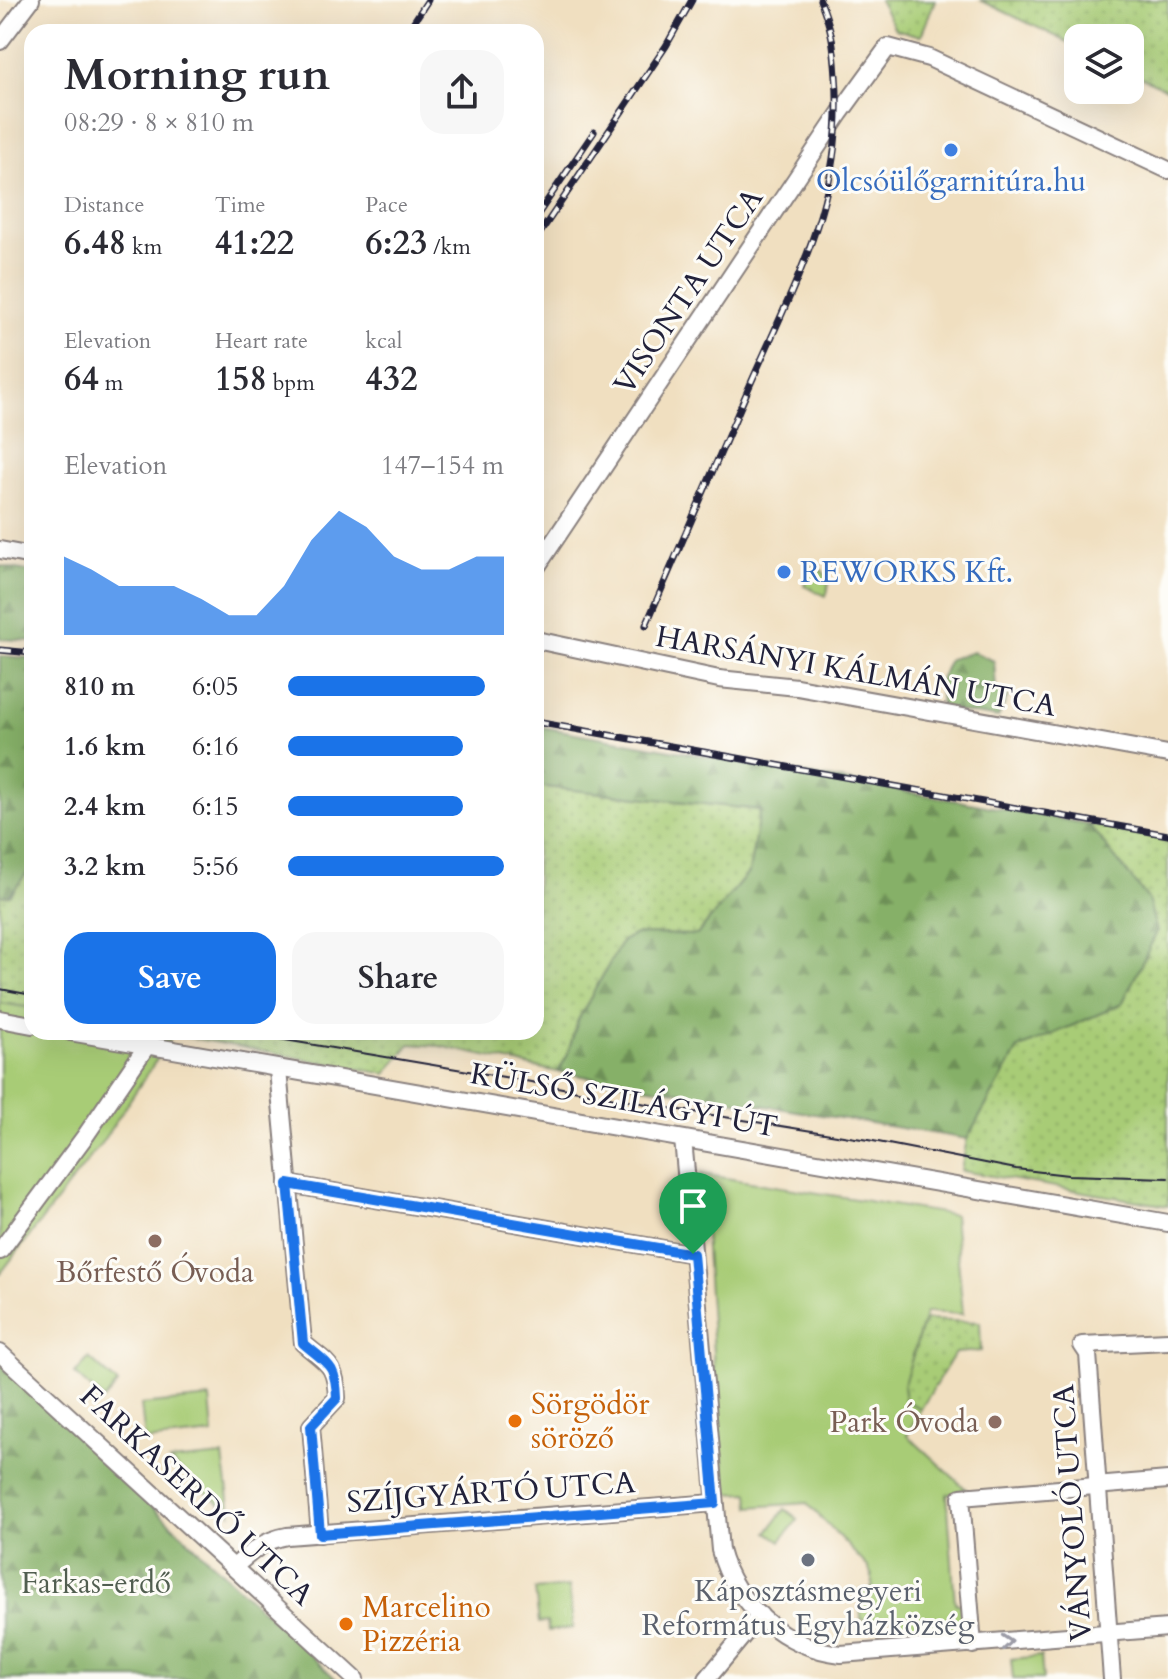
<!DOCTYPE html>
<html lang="en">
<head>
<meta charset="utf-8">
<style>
  :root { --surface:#fff; --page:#f7f7f7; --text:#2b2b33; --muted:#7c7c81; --accent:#1a73e8 }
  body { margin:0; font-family:Cardo,serif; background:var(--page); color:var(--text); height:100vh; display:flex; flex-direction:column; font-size:30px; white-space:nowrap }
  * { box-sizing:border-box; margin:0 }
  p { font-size:26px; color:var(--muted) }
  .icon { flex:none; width:44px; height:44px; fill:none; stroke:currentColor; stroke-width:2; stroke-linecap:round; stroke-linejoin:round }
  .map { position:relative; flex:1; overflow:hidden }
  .drawer { position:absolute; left:24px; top:24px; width:520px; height:1016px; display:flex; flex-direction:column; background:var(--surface); border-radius:24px; box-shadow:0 8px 32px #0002 }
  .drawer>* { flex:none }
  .tools { position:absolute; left:1064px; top:24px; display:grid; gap:16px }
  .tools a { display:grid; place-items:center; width:80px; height:80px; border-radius:16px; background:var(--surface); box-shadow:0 8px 32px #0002; font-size:40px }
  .pin { position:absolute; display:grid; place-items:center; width:68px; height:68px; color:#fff; margin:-82px -34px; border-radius:50% 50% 50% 0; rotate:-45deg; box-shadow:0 0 8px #0007 }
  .pin .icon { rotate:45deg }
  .round { display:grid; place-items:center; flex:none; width:84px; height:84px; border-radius:24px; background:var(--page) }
  .head { display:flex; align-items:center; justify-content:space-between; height:136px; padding:0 40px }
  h1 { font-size:44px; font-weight:700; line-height:60px }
  .metrics { display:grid; grid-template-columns:repeat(3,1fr); gap:12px; height:136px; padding:8px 40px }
  .metrics div { display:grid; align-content:center }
  .metrics b { font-size:34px; font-weight:700 }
  .metrics small { font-size:22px; font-weight:400 }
  .metrics p { font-size:22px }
  .chart { height:224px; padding:16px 40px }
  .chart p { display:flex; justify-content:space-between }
  .chart svg { width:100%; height:144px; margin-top:8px; fill:var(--accent); opacity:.7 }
  .action { display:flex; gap:16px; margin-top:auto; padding:16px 40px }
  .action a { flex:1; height:92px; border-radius:24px; background:var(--accent); color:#fff; font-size:32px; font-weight:700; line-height:92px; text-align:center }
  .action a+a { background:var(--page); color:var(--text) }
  ul { padding:0 40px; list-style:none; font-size:26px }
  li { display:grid; grid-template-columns:128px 96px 1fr; align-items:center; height:60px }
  li i { height:20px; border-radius:10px; background:var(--accent) }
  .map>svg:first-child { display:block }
  .grass { fill:url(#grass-dots); stroke:#657758; stroke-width:2 }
  .forest { fill:url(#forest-firs); stroke:#546951; stroke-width:2 }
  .park { fill:#a8cc76; stroke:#657758; stroke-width:2 }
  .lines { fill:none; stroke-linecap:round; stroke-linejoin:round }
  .minor-casing { stroke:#89807e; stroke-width:20 }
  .minor { stroke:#fff; stroke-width:16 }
  .tram { stroke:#22223b; stroke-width:2 }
  .rail-casing { stroke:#22223b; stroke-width:7 }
  .rail { stroke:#fdfcf7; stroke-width:4; stroke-dasharray:12; stroke-linecap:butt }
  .oneway { stroke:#9c9ca7 }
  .route-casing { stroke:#fff; stroke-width:16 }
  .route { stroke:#1a73e8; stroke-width:10 }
  .shop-dot { fill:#3f7fe0; stroke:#fdfcf7; stroke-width:3 }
  .education-dot { fill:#8d6e63; stroke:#fdfcf7; stroke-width:3 }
  .food-dot { fill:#e8710a; stroke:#fdfcf7; stroke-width:3 }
  .worship-dot { fill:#6b7280; stroke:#fdfcf7; stroke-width:3 }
  .labels { text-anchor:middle; stroke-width:6; stroke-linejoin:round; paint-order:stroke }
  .shop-label { font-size:30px; fill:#366cbe; stroke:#fdfcf7 }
  .street-label { font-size:30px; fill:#22223b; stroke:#fdfcf7 }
  .education-label { font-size:30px; fill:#785e54; stroke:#fdfcf7 }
  .food-label { font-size:30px; fill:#c56008; stroke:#fdfcf7; text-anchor:start }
  .park-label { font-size:30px; fill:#515e50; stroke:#fdfcf7 }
  .worship-label { font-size:30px; fill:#5b616d; stroke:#fdfcf7 }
</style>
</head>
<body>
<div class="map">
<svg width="1168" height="1679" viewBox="0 0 1168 1679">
  <defs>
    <pattern id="grass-dots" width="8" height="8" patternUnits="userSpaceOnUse" patternTransform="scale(2)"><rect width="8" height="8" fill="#a8cc76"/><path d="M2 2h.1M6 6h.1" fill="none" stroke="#90af67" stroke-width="1.8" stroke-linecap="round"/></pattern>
    <pattern id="forest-firs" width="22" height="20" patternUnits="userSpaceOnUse" patternTransform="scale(2)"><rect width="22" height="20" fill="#86b067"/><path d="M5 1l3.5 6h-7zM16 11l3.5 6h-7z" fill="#6d8f56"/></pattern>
  </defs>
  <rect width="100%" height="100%" fill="#fdfcf7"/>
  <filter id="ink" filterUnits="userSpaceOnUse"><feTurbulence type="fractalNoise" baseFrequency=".0125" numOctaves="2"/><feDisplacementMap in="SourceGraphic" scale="16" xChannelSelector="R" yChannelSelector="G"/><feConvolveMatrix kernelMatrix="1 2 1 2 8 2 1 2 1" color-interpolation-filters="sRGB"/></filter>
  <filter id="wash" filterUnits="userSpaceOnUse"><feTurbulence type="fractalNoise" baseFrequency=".006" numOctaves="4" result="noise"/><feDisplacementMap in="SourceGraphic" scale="32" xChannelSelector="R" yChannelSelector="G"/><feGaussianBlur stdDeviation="1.8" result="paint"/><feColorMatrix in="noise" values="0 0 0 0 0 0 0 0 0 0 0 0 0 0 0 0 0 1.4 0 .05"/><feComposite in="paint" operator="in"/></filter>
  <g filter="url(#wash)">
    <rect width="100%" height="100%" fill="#f0dfc0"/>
    <g class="grass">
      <polygon points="879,0 935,0 921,36 895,29"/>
      <polygon points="980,0 1168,0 1168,90 1130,72 1130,38 1078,38 1078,47"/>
      <path d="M 813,565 C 827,572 832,581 826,596 L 804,586 Z"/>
      <polygon points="536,786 760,810 749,872 697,935 635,934 578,1020 567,1056 558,1072 440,1046 410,1044 386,1074 159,1032 536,1032"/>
      <polygon points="1088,824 1168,838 1168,1206 961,1171 967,1139 1018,1049 1122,1004 1148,899"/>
      <polygon points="32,866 32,1008 0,1003 0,896 10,895"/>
      <polygon points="924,1320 980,1322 981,1351 955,1353 921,1409 905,1400 903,1387"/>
    </g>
    <g class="forest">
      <polygon points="0,566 32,572 32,641 0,639"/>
      <polygon points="973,652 994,661 996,689 1008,696 998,718 941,709 939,682 949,659"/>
      <polygon points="0,656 32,658 32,866 10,895 0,896"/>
      <polygon points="536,726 1088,824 1148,899 1157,932 1122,1004 1018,1049 967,1139 558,1072 567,1056 578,1020 622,941 635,934 697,935 749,872 760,810 536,786"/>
      <polygon points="0,1364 7,1370 336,1679 0,1679"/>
    </g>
    <g class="park">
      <polygon points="0,1003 32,1008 32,1032 159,1032 173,1035 100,1145 0,1274"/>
      <polygon points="701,1174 954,1215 963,1314 926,1312 903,1387 905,1400 921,1409 907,1435 966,1489 947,1494 955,1603 964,1603 967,1634 895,1639 894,1618 861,1620 860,1590 872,1589 872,1576 868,1567 807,1503 750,1507 749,1493 727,1494 717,1412"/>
      <polygon points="89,1358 118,1384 104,1400 75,1374"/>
      <polygon points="210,1398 213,1434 145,1441 141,1405"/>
      <polygon points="223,1456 231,1513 169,1461"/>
      <polygon points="785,1509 798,1519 781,1541 768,1532"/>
      <polygon points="569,1587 573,1628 548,1631 547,1622 539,1623 535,1590"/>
      <polygon points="1041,1656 1043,1679 1013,1679 1011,1659"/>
    </g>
  </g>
  <g filter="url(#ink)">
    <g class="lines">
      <g class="minor-casing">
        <g id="minor">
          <polyline points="0,41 31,0"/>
          <polyline points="0,550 32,556"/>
          <polyline points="536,568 840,113 888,47 929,58 1168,170"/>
          <polyline points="536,640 719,679 797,687 1168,754"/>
          <polyline points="0,1019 32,1025"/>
          <polyline points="70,1032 1168,1223"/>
          <path d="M 278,1070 L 303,1343 C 327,1364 336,1363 337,1398 L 311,1426 L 320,1534"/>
          <path d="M 683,1139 L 720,1550 C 734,1604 785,1648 841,1654 L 1168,1628"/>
          <polyline points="288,1184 693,1254"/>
          <polyline points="0,1251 86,1135 146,1047"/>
          <polyline points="0,1353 355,1679"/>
          <path d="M 234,1567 C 251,1552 264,1540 287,1536 L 715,1503"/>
          <polyline points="973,1645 961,1497 1168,1480"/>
          <polyline points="707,1679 760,1615"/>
          <polyline points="1112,1679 1088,1354 1082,1345 1168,1341"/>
        </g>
      </g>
      <use href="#minor" class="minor"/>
      <g class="tram">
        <polyline points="0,989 32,995"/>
        <polyline points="238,1032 510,1078 662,1107 868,1140 1016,1169 1068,1175 1168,1178"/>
      </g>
      <g class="rail-casing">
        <g id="rail">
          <polyline points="407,32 428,0"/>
          <polyline points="536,217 594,132"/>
          <polyline points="536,239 666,46 692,0"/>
          <path d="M 646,625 C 679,548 713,470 747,392 C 793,286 846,195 836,76 C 834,45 832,29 820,0"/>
          <polyline points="0,650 32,653"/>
          <polyline points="536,722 1168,835"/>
        </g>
      </g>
      <use href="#rail" class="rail"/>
    </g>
    <defs><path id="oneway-chevron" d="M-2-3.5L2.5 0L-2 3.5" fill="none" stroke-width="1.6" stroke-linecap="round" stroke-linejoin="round" transform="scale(2)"/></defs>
    <use class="oneway" href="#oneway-chevron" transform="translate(1007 1642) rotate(-5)"/>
  </g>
  <g class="lines" filter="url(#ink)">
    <g class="route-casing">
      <path id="route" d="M 288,1184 L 693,1254 L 715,1503 L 320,1534 L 311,1426 L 337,1398 C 336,1363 327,1364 303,1343 Z"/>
    </g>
    <use href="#route" class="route"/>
  </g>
  <g class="shop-dot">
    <circle cx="951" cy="150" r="8"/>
    <circle cx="784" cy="572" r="8"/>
  </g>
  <g class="education-dot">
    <circle cx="155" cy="1241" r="8"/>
    <circle cx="995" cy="1422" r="8"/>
  </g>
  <g class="food-dot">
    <circle cx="515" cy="1421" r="8"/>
    <circle cx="346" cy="1624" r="8"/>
  </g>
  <circle class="worship-dot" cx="808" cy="1560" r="8"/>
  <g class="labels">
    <g class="shop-label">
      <text x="951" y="191">Olcsóülőgarnitúra.hu</text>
      <text x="800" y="582" text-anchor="start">REWORKS Kft.</text>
    </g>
    <g class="street-label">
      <text transform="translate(688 291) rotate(-56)" y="10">VISONTA UTCA</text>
      <text transform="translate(856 671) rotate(10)" y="10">HARSÁNYI KÁLMÁN UTCA</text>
      <text transform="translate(624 1100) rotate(10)" y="10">KÜLSŐ SZILÁGYI ÚT</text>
      <text transform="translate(491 1492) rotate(-4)" y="10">SZÍJGYÁRTÓ UTCA</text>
      <text transform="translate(197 1495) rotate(43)" y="10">FARKASERDŐ UTCA</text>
      <text transform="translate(1072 1513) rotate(-94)" y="10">VÁNYOLÓ UTCA</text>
    </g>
    <g class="education-label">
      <text x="155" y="1282">Bőrfestő Óvoda</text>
      <text x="979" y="1432" text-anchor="end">Park Óvoda</text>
    </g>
    <g class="food-label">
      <text x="531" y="1414">Sörgödör<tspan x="531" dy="34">söröző</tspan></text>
      <text x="362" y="1617">Marcelino<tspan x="362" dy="34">Pizzéria</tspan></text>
    </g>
    <g class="park-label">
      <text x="96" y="1593">Farkas-erdő</text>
    </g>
    <g class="worship-label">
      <text x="808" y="1601">Káposztásmegyeri<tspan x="808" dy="34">Református Egyházközség</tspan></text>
    </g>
  </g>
</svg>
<div class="tools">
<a><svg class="icon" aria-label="layers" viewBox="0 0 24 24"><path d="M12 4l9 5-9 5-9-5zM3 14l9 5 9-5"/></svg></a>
</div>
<div class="pin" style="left:693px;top:1254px;background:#1e9e55"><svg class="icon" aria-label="arrive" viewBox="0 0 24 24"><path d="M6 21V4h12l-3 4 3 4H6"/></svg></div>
<section class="drawer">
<div class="head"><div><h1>Morning run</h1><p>08:29 · 8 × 810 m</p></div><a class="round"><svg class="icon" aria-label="share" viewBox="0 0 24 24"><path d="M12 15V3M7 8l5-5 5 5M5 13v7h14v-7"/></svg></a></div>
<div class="metrics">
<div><p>Distance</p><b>6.48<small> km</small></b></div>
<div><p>Time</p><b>41:22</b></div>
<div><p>Pace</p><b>6:23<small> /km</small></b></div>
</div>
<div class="metrics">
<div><p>Elevation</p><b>64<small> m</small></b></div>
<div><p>Heart rate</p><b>158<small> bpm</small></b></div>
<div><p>kcal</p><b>432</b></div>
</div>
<div class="chart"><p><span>Elevation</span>147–154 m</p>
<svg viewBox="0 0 160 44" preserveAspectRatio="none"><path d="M0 44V20L10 24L20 29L30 29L40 29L50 33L60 38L70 38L80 29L90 15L100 6L110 11L120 20L130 24L140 24L150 20L160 20V44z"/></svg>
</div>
<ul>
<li><b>810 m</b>6:05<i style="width:91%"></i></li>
<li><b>1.6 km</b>6:16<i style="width:81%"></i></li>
<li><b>2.4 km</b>6:15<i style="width:81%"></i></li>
<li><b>3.2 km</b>5:56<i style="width:100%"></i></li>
</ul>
<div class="action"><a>Save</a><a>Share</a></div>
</section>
</div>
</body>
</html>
